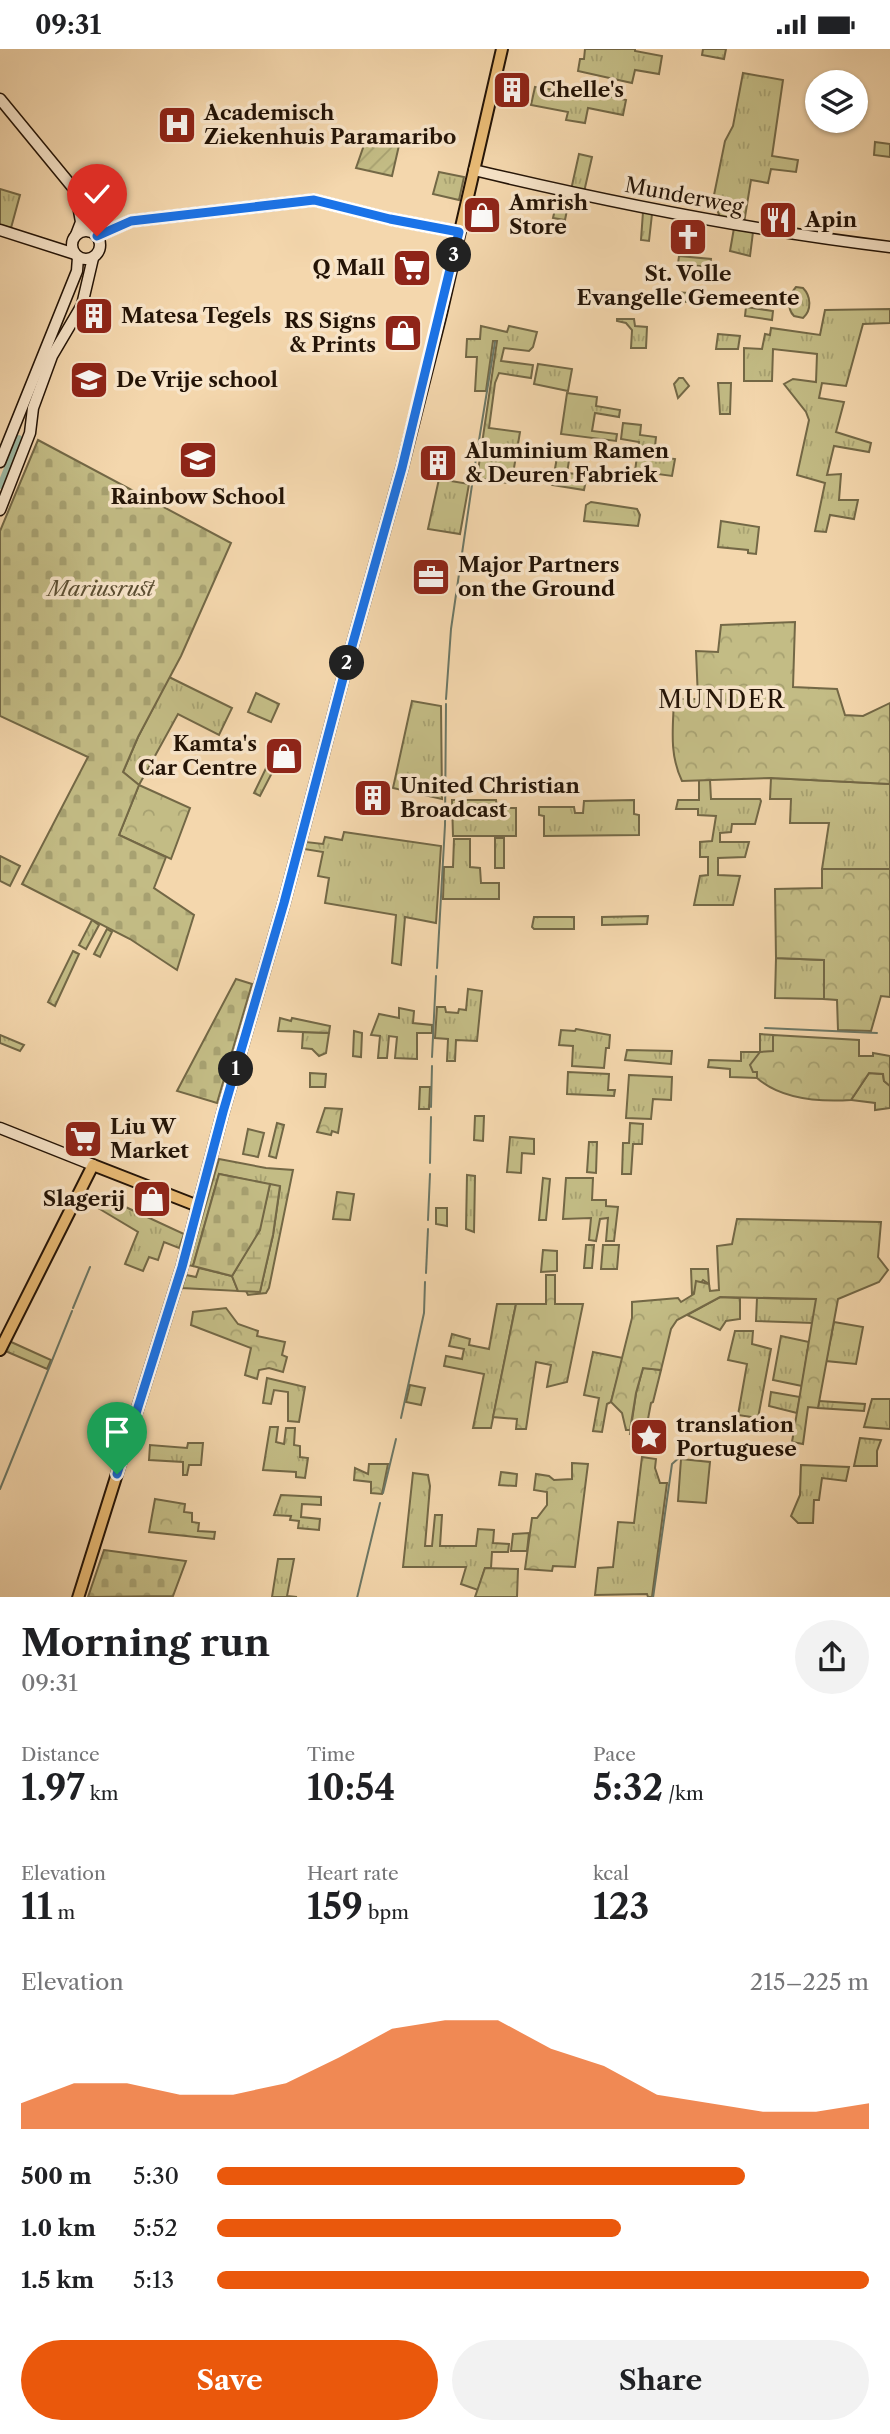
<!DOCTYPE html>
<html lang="en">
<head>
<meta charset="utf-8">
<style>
  :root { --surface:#fff; --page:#f2f2f2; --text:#202124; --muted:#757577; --accent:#ea580c }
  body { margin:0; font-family:"Libre Caslon Text",serif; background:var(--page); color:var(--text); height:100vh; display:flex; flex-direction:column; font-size:26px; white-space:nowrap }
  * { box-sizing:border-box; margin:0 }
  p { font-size:23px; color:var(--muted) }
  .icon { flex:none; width:38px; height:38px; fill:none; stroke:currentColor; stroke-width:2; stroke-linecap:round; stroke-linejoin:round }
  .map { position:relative; height:1548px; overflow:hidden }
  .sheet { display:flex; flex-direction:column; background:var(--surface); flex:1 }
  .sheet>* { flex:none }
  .tools { position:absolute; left:805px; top:21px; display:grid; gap:14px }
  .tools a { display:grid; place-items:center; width:63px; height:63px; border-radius:50%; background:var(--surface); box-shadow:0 2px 5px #0004; font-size:35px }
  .pin { position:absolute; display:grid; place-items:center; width:60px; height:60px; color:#fff; margin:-72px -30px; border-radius:50% 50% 50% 0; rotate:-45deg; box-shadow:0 0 7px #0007 }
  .pin .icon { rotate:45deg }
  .km { position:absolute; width:35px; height:35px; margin:-18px; border-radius:50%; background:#222; color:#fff; font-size:19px; line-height:35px; text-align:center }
  .round { display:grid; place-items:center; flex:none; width:74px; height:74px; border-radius:37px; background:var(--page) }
  .head { display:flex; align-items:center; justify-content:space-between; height:119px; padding:0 21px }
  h1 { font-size:38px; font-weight:700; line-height:52px }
  .metrics { display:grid; grid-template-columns:repeat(3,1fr); gap:10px; height:119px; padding:7px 21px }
  .metrics div { display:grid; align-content:center }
  .metrics b { font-size:35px; font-weight:700 }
  .metrics small { font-size:19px; font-weight:400 }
  .metrics p { font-size:19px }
  .chart { height:196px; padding:14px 21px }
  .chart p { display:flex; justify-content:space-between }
  .chart svg { width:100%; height:126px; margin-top:7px; fill:var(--accent); opacity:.7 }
  .action { display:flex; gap:14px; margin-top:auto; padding:14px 21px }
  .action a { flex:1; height:80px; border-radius:42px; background:var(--accent); color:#fff; font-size:28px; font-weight:700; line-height:80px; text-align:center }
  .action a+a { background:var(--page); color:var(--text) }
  ul { padding:0 21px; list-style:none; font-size:23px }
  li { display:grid; grid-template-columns:112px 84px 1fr; align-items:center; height:52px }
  li i { height:18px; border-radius:9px; background:var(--accent) }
  .status { display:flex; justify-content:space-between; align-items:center; height:49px; padding:0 35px; background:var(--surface); direction:ltr }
  .status svg { height:19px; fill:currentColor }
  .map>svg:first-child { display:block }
  .grass { fill:url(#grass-tufts); stroke:#736846; stroke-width:2 }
  .forest { fill:url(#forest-crowns); stroke:#736846; stroke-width:2 }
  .wetland { fill:url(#wetland-marsh); stroke:#736846; stroke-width:2 }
  .cemetery { fill:url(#cemetery-stones); stroke:#736846; stroke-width:2 }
  .garden { fill:url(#garden-furrows); stroke:#736846; stroke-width:2 }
  .pitch { fill:#c3bc85; stroke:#736846; stroke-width:2 }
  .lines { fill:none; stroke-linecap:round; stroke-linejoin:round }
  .stream { stroke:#6c7765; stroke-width:2 }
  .canal { stroke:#9dbaa5; stroke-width:6 }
  .secondary-casing { stroke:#231306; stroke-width:13 }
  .primary-casing { stroke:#231306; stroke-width:14 }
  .secondary { stroke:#f8e5ca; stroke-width:10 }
  .primary { stroke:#eabc76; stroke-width:10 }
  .route-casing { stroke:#fff; stroke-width:14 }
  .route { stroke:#1a73e8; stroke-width:9 }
  .labels { text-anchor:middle; stroke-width:7; stroke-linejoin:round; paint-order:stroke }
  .poi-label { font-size:21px; font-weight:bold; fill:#231306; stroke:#f8e5ca; text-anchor:start }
  .street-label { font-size:21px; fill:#231306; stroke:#f8e5ca }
  .park-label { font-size:21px; font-style:italic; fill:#5b4e32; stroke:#f8e5ca }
  .quarter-label { font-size:24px; letter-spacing:2px; fill:#231306; stroke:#f8e5ca }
</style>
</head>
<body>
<div class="status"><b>09:31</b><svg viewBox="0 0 49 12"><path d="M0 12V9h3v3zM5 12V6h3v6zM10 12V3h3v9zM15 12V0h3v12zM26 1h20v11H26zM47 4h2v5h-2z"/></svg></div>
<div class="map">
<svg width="890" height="1549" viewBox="0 0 890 1549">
  <defs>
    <pattern id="grass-tufts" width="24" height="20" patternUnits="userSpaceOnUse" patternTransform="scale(1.75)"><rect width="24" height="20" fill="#c3bc85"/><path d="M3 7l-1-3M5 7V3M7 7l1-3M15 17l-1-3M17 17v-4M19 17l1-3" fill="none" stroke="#a7a171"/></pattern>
    <pattern id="forest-crowns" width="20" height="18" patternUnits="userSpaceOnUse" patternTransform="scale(1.75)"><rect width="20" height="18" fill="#c3bc85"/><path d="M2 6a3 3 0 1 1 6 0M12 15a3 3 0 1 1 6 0" fill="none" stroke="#a7a171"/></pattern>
    <pattern id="wetland-marsh" width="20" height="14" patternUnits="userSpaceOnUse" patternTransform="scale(1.75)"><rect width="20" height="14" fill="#c3bc85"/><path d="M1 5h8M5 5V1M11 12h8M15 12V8" fill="none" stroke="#a7a171"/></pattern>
    <pattern id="cemetery-stones" width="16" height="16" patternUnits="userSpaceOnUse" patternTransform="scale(1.75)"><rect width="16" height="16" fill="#c3bc85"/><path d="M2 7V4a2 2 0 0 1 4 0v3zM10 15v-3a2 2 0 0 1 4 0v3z" fill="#a7a171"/></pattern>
    <pattern id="garden-furrows" width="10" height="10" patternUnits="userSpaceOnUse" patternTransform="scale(1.75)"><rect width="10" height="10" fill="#c3bc85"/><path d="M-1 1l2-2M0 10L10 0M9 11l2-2" fill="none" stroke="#a7a171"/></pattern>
  </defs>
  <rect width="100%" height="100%" fill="#f4d7ad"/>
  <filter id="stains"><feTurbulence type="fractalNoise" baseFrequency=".00286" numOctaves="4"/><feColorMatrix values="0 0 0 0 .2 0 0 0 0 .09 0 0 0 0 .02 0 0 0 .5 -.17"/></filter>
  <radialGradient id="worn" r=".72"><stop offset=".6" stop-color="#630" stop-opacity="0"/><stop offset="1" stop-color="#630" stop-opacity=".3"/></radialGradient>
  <g class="grass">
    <polygon points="585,0 635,0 635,2 662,7 659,25 635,21 632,34 578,22 580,10 584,10"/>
    <polygon points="703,0 726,0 724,10 702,6"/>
    <polygon points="743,24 783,31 772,107 798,111 796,123 771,120 768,134 751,131 744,174 720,168 713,151 725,92 733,77"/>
    <polygon points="535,38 573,44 574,39 626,51 623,66 588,59 585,74 566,71 568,63 531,56"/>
    <polygon points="875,93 890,95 890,108 874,106"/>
    <polygon points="579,105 592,108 584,143 571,141"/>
    <polygon points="439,123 464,128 459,151 433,145"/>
    <polygon points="0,140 20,146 11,179 0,176"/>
    <polygon points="559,143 570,146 565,171 553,169"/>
    <polygon points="643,163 652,165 649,192 641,191"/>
    <polygon points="694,172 703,173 701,199 692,198"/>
    <polygon points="734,179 753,183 750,207 730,202"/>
    <polygon points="679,207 711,210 710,218 678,215"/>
    <path d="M 796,238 L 803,239 C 811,247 812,261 803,269 L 794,267 C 786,259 789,246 796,238 Z"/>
    <polygon points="674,243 704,245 703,254 673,252"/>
    <polygon points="746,258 773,262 772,271 745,267"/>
    <polygon points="890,260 890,274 863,275 846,337 822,334 819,349 844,353 836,383 871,394 869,403 834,397 827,426 841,425 839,451 858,451 854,470 830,466 826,483 815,482 825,434 797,426 809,371 806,363 784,335 793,330 816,333 817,305 773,300 772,332 744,332 744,299 762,300 765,285 770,286 771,279 820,286 825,261"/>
    <polygon points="617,270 634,270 635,277 647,278 646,299 631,299 632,281 626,274 617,272"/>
    <polygon points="481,277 507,283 509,277 537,283 533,298 529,302 504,299 501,312 533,316 531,329 499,324 495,334 489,379 520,383 512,431 507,434 477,429 497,292 493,292 486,342 475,342 477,308 466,308 467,290 480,290"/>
    <polygon points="718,285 740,287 738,300 716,300"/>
    <polygon points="538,315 572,320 568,342 534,335"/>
    <polygon points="679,329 683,329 689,337 678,349 674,335"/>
    <polygon points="718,334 731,334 730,365 720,365"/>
    <polygon points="567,344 597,348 596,357 620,361 619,368 595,364 592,382 617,385 616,392 561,385"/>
    <polygon points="623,374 641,376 640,386 656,388 654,407 675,410 672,427 635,422 639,393 621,390"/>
    <polygon points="558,403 570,405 567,424 587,426 584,441 552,436"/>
    <polygon points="439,430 469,435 460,485 428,480"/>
    <polygon points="591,453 637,460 640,466 638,477 584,472 586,456"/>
    <polygon points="721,472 759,478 756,505 748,504 748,501 718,498"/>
    <polygon points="169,628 232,659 219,686 178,665 139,736 123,723 138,688"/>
    <polygon points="256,644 279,655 271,673 248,663"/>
    <polygon points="412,652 441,657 442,750 393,739"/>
    <polygon points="269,713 276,716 260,747 254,744"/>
    <polygon points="771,729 890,735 890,820 822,820 829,774 790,774 791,750 770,750"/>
    <polygon points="699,731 710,731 711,750 760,750 761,752 755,775 732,775 731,783 720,784 720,793 749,793 745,808 718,809 718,826 740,827 733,856 694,856 700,827 708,826 708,808 700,808 700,793 712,792 716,767 698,766 698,760 676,760 678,751 699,751"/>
    <polygon points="452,751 496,751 497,759 516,759 516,787 453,787"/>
    <polygon points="634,751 634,765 639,766 639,786 544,787 544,767 539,766 539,758 574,758 575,764 583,764 584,752"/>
    <polygon points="344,783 441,797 436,874 405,868 401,916 392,914 396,866 325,854 329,829 318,827 323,803 304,800 306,793 323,795 325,788 342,791"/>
    <rect x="495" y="789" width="9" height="30"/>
    <polygon points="454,790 470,790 470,818 480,819 481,834 499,834 499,850 443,850 444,818 453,818"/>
    <polygon points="648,867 647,875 602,876 602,868"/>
    <polygon points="534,868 574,868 574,880 534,880 532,878"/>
    <polygon points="92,871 99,876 86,900 79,896"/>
    <polygon points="107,880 112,883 100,908 94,905"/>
    <polygon points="73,902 79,905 55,957 48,953"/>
    <polygon points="776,909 824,911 824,950 775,949"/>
    <polygon points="468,940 482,942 477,992 456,991 455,1012 447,1012 448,990 435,989 437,958 445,958 446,963 458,964 459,960 466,961"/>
    <polygon points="399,959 414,962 413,974 432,976 432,984 417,984 417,1010 395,1009 397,988 389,987 387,1009 378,1009 380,987 371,986 379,965 399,969"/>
    <polygon points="576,980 610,986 609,999 606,999 604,1019 572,1017 573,997 559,996 561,981 575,982"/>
    <polygon points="354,982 362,984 361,1008 353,1007"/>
    <polygon points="303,983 329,984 326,1004 319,1007 312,1000 302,999"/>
    <polygon points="760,985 773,986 773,1002 757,1023 757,1029 730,1028 730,1020 708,1018 709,1011 741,1012 741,1003 760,1003"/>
    <polygon points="0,986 24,996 20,1002 0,994"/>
    <polygon points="627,1001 672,1002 671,1015 625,1011"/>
    <polygon points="568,1023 609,1025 608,1041 615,1041 614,1047 567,1045"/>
    <polygon points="310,1024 326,1025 325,1038 310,1038"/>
    <polygon points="869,1024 883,1025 884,1032 890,1037 890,1059 875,1061 875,1054 851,1051"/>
    <polygon points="629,1026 672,1028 671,1051 653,1050 651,1070 626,1069"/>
    <polygon points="420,1038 430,1038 429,1060 419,1060"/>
    <polygon points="475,1067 484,1067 483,1092 474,1091"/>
    <polygon points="277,1074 284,1076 276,1109 269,1107"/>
    <polygon points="630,1074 643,1075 642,1095 633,1095 631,1125 622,1125 623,1094 629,1094"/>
    <polygon points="510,1088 534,1090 534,1105 522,1104 521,1124 507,1123"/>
    <polygon points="589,1093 597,1093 596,1124 587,1123"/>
    <polygon points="219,1110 266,1119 293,1121 269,1239 266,1244 248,1246 246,1242 260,1242 273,1186 280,1138 219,1125 193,1217 188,1216"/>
    <polygon points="467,1126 475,1127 474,1183 466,1180"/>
    <polygon points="543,1129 550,1130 546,1171 539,1171"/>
    <polygon points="566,1129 593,1129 592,1151 606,1151 606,1157 618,1158 614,1192 606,1192 608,1169 600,1170 596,1192 589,1191 591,1169 563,1170"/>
    <polygon points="104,1148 184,1185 179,1199 164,1193 158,1211 149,1208 143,1222 125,1215 138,1183 98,1159"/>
    <polygon points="436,1159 447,1159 447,1177 436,1175"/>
    <polygon points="586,1196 594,1196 592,1219 584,1219"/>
    <polygon points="603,1196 619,1196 617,1220 601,1220"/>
    <polygon points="543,1201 557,1202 557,1222 541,1223"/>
    <polygon points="199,1219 232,1227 238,1242 182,1239 186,1226 196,1228"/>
    <polygon points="691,1220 708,1220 709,1235 703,1231 692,1246"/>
    <polygon points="720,1248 740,1249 740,1270 726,1272 720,1281 687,1266"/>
    <polygon points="757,1249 817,1250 813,1274 756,1272"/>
    <polygon points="497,1255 516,1255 491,1379 473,1379 484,1325 444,1317 446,1307 462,1310 464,1300 449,1297 452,1285 470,1290 469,1296 489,1300"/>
    <polygon points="834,1273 863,1278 856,1315 826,1312"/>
    <polygon points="735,1282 753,1282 752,1295 771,1300 758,1369 738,1366 747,1315 728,1311"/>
    <polygon points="781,1287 809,1293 802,1337 773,1331"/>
    <polygon points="9,1292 51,1311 47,1320 3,1301"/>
    <polygon points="593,1303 623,1309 611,1353 607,1355 602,1383 593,1382 599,1349 584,1346"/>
    <polygon points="643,1319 661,1321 653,1353 651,1354 645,1386 630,1385 636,1344"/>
    <polygon points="267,1329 305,1338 299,1373 288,1372 288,1343 274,1341 271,1355 263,1354"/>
    <polygon points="410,1336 425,1339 421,1356 406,1353"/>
    <polygon points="771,1343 800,1348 797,1364 769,1357"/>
    <polygon points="872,1350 890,1350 890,1380 864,1378"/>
    <polygon points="819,1352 865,1355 864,1362 818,1359"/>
    <polygon points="270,1378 278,1378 276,1393 284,1395 286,1379 295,1379 294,1396 300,1397 300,1408 308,1409 305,1429 296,1428 296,1423 263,1421"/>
    <polygon points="860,1389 881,1391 877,1402 877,1417 854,1417"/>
    <polygon points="188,1394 203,1394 201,1416 189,1416 187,1426 183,1426 183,1413 149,1411 150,1396 187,1399"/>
    <polygon points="642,1408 656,1410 655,1419 660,1434 667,1434 652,1548 648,1548 647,1545 595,1546 598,1519 613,1518 618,1473 634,1474"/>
    <polygon points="801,1416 849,1418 846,1432 822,1429 819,1451 814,1451 813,1474 798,1474 791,1467 800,1446"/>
    <polygon points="501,1423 517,1425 516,1437 499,1436"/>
    <polygon points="413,1424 428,1426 430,1437 425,1497 432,1497 435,1466 442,1466 440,1497 476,1497 478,1480 494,1481 493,1494 509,1495 508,1503 492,1503 491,1519 485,1519 478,1541 461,1535 466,1518 403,1518"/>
    <polygon points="281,1446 321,1448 321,1456 302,1455 301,1468 320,1470 319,1481 298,1479 299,1472 290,1471 291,1467 274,1466"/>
    <polygon points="529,1484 527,1502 511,1502 513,1485"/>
    <polygon points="278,1510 294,1510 287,1547 297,1548 272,1548"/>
  </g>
  <g class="forest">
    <path d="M 795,573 L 793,638 L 837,640 L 845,666 L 863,667 L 890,654 L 890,735 L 771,729 L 682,732 C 669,705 673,679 674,650 L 698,650 L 696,602 L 718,603 L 721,576 Z"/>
    <polygon points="139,736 190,759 171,810 119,786"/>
    <polygon points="822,820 890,820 890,948 881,947 871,982 838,981 837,951 824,950 824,911 776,909 775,840 822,839"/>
    <polygon points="280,969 291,972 292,969 330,977 329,984 278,982"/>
    <path d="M 773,986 L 859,991 L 859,1007 L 873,1007 L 873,1004 L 890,1007 L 890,1037 L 884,1032 L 883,1025 L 869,1024 L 851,1051 C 820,1053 782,1051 757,1029 L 757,1023 L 753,1023 L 750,1016 L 760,1003 L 773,1002 Z"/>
    <polygon points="325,1059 342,1060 338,1084 332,1082 331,1086 317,1083"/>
    <polygon points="248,1080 264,1084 258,1108 243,1105"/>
    <polygon points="337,1143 354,1145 350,1171 333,1170"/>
    <polygon points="737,1170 881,1173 878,1208 888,1221 879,1233 838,1250 818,1359 808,1358 803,1395 792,1393 816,1250 720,1248 677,1271 671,1280 661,1321 643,1319 636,1344 630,1381 626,1381 622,1364 611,1353 632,1269 632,1253 678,1249 681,1253 694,1245 696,1232 709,1235 710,1242 719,1241 717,1197 732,1195"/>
    <polygon points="546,1226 555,1226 555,1255 583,1255 567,1333 547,1338 551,1316 536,1313 526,1380 516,1380 517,1370 493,1368 516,1255 546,1255"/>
    <polygon points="226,1259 238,1275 258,1282 257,1287 285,1293 282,1306 287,1308 283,1323 269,1319 259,1321 257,1330 245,1326 251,1299 191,1276 193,1263"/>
    <polygon points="572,1414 588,1415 575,1518 553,1517 552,1522 525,1520 532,1469 537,1469 547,1456 547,1443 534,1441 536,1425 549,1427 554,1431 572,1430"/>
    <polygon points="369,1415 388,1415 382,1445 371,1444 371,1433 354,1431 355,1419 368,1425"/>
    <polygon points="155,1450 185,1455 184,1463 192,1464 192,1473 199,1474 198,1482 215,1483 214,1490 149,1483"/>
    <polygon points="485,1519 518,1520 517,1548 475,1548"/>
  </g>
  <polygon class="wetland" points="270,1135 280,1137 273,1186 260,1243 238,1242 232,1227 259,1181"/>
  <g class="cemetery">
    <polygon points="38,391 231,494 181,607 138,688 123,723 139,736 119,786 166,808 154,839 194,866 177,921 130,890 22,835 88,708 0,667 0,482"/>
    <polygon points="0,807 20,817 10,837 0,832"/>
    <polygon points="236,930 252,935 217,1054 177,1042"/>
    <polygon points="219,1125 270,1135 260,1181 232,1227 193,1217"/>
    <polygon points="104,1501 186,1512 173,1547 88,1548"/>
  </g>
  <polygon class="garden" points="365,84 400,92 392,127 356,119 364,96 362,95"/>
  <polygon class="pitch" points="681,1410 710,1413 706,1454 678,1452"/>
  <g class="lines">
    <g class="stream">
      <polyline points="474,422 495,293"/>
      <polyline points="446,650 451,580 472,436"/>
      <polyline points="437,919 445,776 446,655"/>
      <polyline points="765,979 877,984"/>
      <polyline points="432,1008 436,927"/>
      <polyline points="431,1058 432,1017"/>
      <polyline points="430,1114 431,1068"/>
      <polyline points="428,1171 430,1125"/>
      <polyline points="426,1224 428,1180"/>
      <polyline points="73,1259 90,1218"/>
      <polyline points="401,1369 424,1264 425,1233"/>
      <polyline points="0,1440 72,1262"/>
      <polyline points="383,1444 396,1390"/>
      <polyline points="357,1549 380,1454"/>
      <polyline points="653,1549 672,1415 690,1399 797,1405"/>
    </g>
    <polyline class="canal" points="0,437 19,389"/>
    <g class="secondary-casing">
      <g id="secondary">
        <polyline points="0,50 79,146 85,158 89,182"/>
        <path d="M 474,121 C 612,154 749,181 890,198"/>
        <polyline points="0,181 75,205"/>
        <circle cx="86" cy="196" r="14"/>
        <polyline points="76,186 81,173 78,156"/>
        <polyline points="97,187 131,172 314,151 390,170 459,183"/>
        <polyline points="0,413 77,222 78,208"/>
        <polyline points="0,461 30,384 33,359 52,307 82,256 93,209"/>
        <polyline points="0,1079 93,1116"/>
      </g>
    </g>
    <g class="primary-casing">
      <g id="primary">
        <polyline points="0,1301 93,1116 198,1157"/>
        <polyline points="78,1549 182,1218 223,1063 284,854 345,622 402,419 441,265 502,0"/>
      </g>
    </g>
    <use href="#secondary" class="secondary"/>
    <use href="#primary" class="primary"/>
  </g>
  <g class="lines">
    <g class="route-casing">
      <polyline id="route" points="97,187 131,172 314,151 390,170 459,183 402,419 345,622 284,854 223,1063 182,1218 117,1425"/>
    </g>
    <use href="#route" class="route"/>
  </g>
  <defs>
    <g id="building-square" transform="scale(2.0125)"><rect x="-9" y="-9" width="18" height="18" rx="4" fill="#8f2418" stroke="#f8e5ca"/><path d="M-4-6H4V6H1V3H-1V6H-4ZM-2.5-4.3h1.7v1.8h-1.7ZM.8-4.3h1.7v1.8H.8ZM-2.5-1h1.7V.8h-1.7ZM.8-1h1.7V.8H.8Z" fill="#fff"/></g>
    <g id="hospital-square" transform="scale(2.0125)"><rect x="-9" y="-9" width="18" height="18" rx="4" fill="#8f2418" stroke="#f8e5ca"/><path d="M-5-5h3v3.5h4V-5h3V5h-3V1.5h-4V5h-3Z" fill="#fff"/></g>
    <g id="shop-square" transform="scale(2.0125)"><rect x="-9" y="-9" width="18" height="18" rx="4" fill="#8f2418" stroke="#f8e5ca"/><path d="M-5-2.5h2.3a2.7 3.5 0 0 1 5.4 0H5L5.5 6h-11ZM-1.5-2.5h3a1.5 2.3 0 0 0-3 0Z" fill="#fff"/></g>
    <g id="restaurant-square" transform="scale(2.0125)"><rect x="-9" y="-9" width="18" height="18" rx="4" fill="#8f2418" stroke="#f8e5ca"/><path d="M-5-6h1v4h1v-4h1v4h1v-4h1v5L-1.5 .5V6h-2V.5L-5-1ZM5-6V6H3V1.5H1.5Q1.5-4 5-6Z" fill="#fff"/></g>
    <g id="church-square" transform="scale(2.0125)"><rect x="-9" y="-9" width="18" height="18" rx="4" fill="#8f2418" stroke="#f8e5ca"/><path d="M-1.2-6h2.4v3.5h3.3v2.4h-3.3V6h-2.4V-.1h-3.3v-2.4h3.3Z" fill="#fff"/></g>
    <g id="supermarket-square" transform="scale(2.0125)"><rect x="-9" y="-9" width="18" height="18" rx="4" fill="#8f2418" stroke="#f8e5ca"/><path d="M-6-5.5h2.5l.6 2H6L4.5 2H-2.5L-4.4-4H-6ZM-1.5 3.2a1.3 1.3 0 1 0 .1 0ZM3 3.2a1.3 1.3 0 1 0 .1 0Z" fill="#fff"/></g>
    <g id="school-square" transform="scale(2.0125)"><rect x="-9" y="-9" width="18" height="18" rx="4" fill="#8f2418" stroke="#f8e5ca"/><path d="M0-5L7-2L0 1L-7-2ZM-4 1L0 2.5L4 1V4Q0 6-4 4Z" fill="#fff"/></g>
    <g id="office-square" transform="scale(2.0125)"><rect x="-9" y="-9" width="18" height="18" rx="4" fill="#8f2418" stroke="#f8e5ca"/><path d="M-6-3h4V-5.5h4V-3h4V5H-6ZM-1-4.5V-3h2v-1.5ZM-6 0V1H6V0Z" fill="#fff"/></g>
    <g id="sight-square" transform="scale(2.0125)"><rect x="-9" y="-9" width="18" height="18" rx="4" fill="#8f2418" stroke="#f8e5ca"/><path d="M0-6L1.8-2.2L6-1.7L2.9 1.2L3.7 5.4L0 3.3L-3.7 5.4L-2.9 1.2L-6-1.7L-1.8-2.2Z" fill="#fff"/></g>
  </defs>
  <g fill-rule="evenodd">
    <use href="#building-square" x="512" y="41"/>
    <use href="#hospital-square" x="177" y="76"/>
    <use href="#shop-square" x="482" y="166"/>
    <use href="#restaurant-square" x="778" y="171"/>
    <use href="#church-square" x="688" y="188"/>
    <use href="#supermarket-square" x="412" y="219"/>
    <use href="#building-square" x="94" y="267"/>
    <use href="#shop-square" x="403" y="284"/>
    <use href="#school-square" x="89" y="331"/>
    <use href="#school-square" x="198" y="411"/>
    <use href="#building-square" x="438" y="414"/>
    <use href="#office-square" x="431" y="528"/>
    <use href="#shop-square" x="284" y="707"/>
    <use href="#building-square" x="373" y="749"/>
    <use href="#supermarket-square" x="83" y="1090"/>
    <use href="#shop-square" x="152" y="1150"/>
    <use href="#sight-square" x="649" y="1388"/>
  </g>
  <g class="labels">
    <g class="poi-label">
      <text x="539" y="48">Chelle's</text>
      <text x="204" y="71">Academisch<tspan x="204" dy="24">Ziekenhuis Paramaribo</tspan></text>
      <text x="509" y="161">Amrish<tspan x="509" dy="24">Store</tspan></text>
      <text x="805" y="178">Apin</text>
      <text x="385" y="226" text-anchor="end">Q Mall</text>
      <text x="688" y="232" text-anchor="middle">St. Volle<tspan x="688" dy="24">Evangelle Gemeente</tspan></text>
      <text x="121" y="274">Matesa Tegels</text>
      <text x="376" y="279" text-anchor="end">RS Signs<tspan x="376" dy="24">&amp; Prints</tspan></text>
      <text x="116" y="338">De Vrije school</text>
      <text x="465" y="409">Aluminium Ramen<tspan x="465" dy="24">&amp; Deuren Fabriek</tspan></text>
      <text x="198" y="455" text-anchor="middle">Rainbow School</text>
      <text x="458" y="523">Major Partners<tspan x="458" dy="24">on the Ground</tspan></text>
      <text x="257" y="702" text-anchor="end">Kamta's<tspan x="257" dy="24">Car Centre</tspan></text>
      <text x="400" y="744">United Christian<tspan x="400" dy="24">Broadcast</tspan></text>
      <text x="110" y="1085">Liu W<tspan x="110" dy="24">Market</tspan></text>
      <text x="125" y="1157" text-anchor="end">Slagerij</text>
      <text x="676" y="1383">translation<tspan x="676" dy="24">Portuguese</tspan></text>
    </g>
    <g class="street-label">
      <text transform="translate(684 147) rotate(11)" y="7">Munderweg</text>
    </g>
    <g class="park-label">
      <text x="101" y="547">Mariusrust</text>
    </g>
    <g class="quarter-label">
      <text x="722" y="659">MUNDER</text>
    </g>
  </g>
  <rect width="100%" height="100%" filter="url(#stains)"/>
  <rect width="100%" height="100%" fill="url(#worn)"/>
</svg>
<div class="tools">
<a><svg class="icon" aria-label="layers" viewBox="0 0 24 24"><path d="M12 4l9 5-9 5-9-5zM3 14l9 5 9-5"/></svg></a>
</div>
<div class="pin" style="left:117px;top:1425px;background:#1e9e55"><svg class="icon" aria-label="arrive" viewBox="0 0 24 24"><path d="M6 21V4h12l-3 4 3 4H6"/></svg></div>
<div class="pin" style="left:97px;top:187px;background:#d93025"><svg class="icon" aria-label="check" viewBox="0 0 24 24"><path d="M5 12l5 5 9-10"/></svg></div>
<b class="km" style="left:236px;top:1020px">1</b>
<b class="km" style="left:347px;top:614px">2</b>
<b class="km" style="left:454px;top:206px">3</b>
</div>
<section class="sheet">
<div class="head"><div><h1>Morning run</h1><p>09:31</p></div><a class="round"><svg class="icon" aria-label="share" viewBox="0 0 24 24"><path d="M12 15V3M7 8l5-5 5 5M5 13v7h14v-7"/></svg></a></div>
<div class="metrics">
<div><p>Distance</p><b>1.97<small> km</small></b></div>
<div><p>Time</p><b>10:54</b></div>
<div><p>Pace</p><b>5:32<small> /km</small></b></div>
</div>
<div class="metrics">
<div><p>Elevation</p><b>11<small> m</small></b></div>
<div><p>Heart rate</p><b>159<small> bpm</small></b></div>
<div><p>kcal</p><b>123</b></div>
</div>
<div class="chart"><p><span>Elevation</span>215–225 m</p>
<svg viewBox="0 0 160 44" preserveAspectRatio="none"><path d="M0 44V35L10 28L20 28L30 32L40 32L50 28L60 19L70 9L80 6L90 6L100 16L110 22L120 32L130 35L140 38L150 38L160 35V44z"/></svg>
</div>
<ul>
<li><b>500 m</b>5:30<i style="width:81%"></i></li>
<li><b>1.0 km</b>5:52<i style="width:62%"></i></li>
<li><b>1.5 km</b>5:13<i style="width:100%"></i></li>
</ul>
<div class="action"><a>Save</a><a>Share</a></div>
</section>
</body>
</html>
